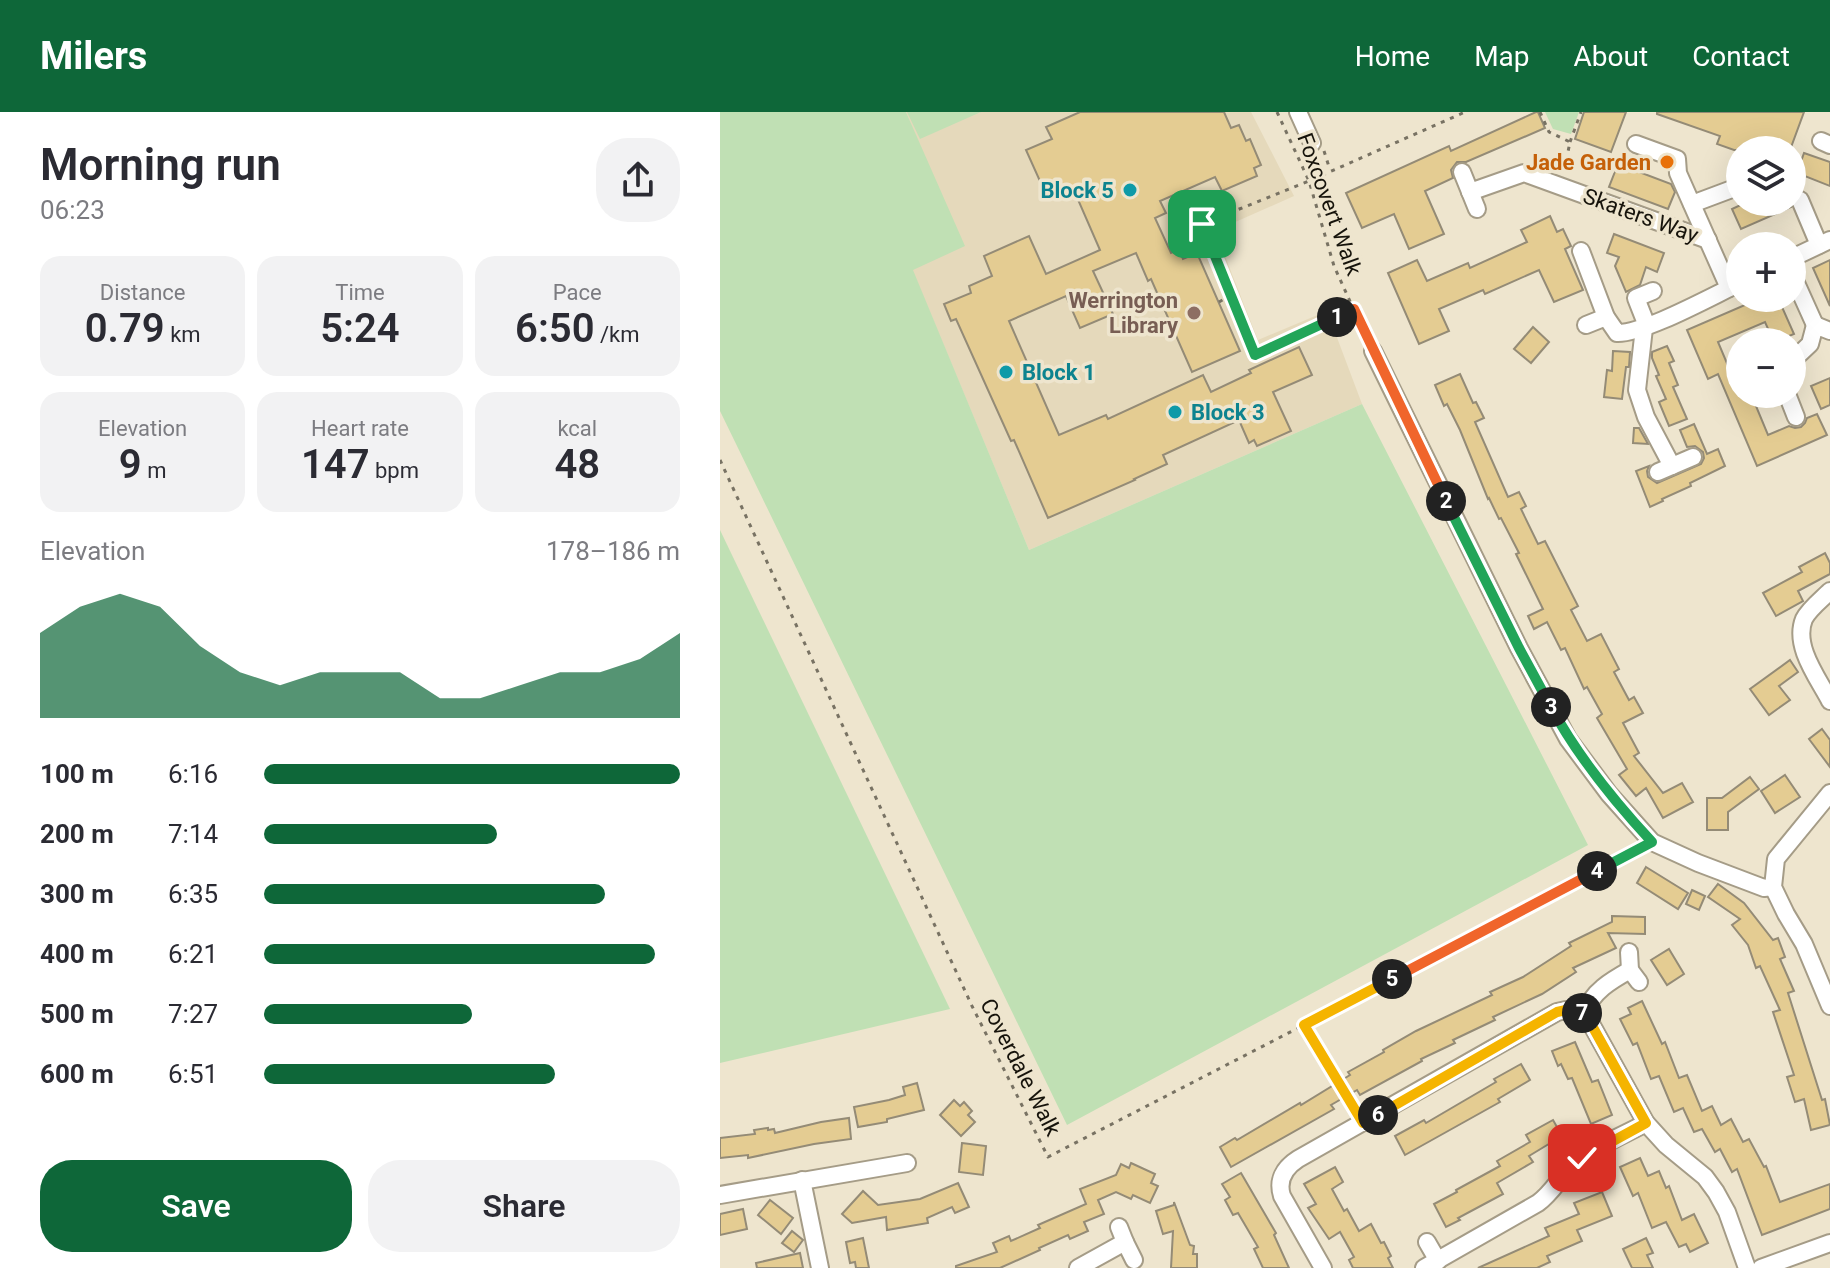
<!DOCTYPE html>
<html lang="en">
<head>
<meta charset="utf-8">
<style>
  :root { --surface:#fff; --page:#f2f2f3; --text:#2b2b33; --muted:#7c7c81; --accent:#0e6739 }
  body { margin:0; font-family:Roboto,sans-serif; background:var(--page); color:var(--text); height:100vh; display:flex; flex-direction:column; font-size:30px; white-space:nowrap }
  * { box-sizing:border-box; margin:0 }
  p { font-size:26px; color:var(--muted) }
  .icon { flex:none; width:44px; height:44px; fill:none; stroke:currentColor; stroke-width:2; stroke-linecap:round; stroke-linejoin:round }
  .map { position:relative; flex:1; overflow:hidden }
  .side { display:flex; flex-direction:column; background:var(--surface); width:720px }
  .side>* { flex:none }
  .controls { position:absolute; left:1006px; top:24px; display:grid; gap:16px }
  .controls a { display:grid; place-items:center; width:80px; height:80px; border-radius:50%; background:var(--surface); box-shadow:0 8px 32px #0002; font-size:40px }
  .pin { position:absolute; display:grid; place-items:center; width:68px; height:68px; color:#fff; margin:-34px; border-radius:16px; box-shadow:0 4px 12px #0006 }
  .km { position:absolute; width:40px; height:40px; margin:-20px; border-radius:50%; background:#222; color:#fff; font-size:22px; line-height:40px; text-align:center }
  .round { display:grid; place-items:center; flex:none; width:84px; height:84px; border-radius:32px; background:var(--page) }
  .summary { display:flex; align-items:center; justify-content:space-between; height:136px; padding:0 40px }
  h1 { font-size:44px; font-weight:600; line-height:60px }
  .figures { display:grid; grid-template-columns:repeat(3,1fr); gap:12px; height:136px; padding:8px 40px }
  .figures div { display:grid; align-content:center; border-radius:20px; background:var(--page); text-align:center }
  .figures b { font-size:40px; font-weight:600 }
  .figures small { font-size:22px; font-weight:400 }
  .figures p { font-size:22px }
  .chart { height:224px; padding:16px 40px }
  .chart p { display:flex; justify-content:space-between }
  .chart svg { width:100%; height:144px; margin-top:8px; fill:var(--accent); opacity:.7 }
  .action { display:flex; gap:16px; margin-top:auto; padding:16px 40px }
  .action a { flex:1; height:92px; border-radius:32px; background:var(--accent); color:#fff; font-size:32px; font-weight:600; line-height:92px; text-align:center }
  .action a+a { background:var(--page); color:var(--text) }
  ul { padding:0 40px; list-style:none; font-size:26px }
  li { display:grid; grid-template-columns:128px 96px 1fr; align-items:center; height:60px }
  li i { height:20px; border-radius:10px; background:var(--accent) }
  header { display:flex; align-items:center; gap:48px; box-sizing:border-box; height:112px; padding:0 40px; background:var(--accent); color:#fff }
  header strong { font-size:38px }
  nav { display:flex; gap:44px; margin-inline-start:auto; font-size:28px }
  main { display:flex; flex:1; min-height:0 }
  .map>svg:first-child { display:block }
  .built { fill:#e5d9bb }
  .green { fill:#c0e0b4 }
  .building { fill:#e4cc92; stroke:#948b76; stroke-width:2 }
  .lines { fill:none; stroke-linecap:round; stroke-linejoin:round }
  .minor-casing { stroke:#a59c87; stroke-width:20 }
  .path { stroke:#787263; stroke-width:3; stroke-dasharray:4 6; stroke-linecap:butt }
  .minor { stroke:#fff; stroke-width:16 }
  .split-1-casing { stroke:#fff; stroke-width:16 }
  .split-2-casing { stroke:#fff; stroke-width:16 }
  .split-3-casing { stroke:#fff; stroke-width:16 }
  .split-4-casing { stroke:#fff; stroke-width:16 }
  .split-5-casing { stroke:#fff; stroke-width:16 }
  .split-6-casing { stroke:#fff; stroke-width:16 }
  .split-7-casing { stroke:#fff; stroke-width:16 }
  .split-8-casing { stroke:#fff; stroke-width:16 }
  .split-1 { stroke:#22a559; stroke-width:10 }
  .split-2 { stroke:#f0652b; stroke-width:10 }
  .split-3 { stroke:#22a559; stroke-width:10 }
  .split-4 { stroke:#22a559; stroke-width:10 }
  .split-5 { stroke:#f0652b; stroke-width:10 }
  .split-6 { stroke:#f5b400; stroke-width:10 }
  .split-7 { stroke:#f5b400; stroke-width:10 }
  .split-8 { stroke:#f5b400; stroke-width:10 }
  .food-dot { fill:#e8710a; stroke:#eee5ce; stroke-width:3 }
  .culture-dot { fill:#0f9aa8; stroke:#eee5ce; stroke-width:3 }
  .education-dot { fill:#8d6e63; stroke:#eee5ce; stroke-width:3 }
  .labels { text-anchor:middle; stroke-width:7; stroke-linejoin:round; paint-order:stroke }
  .food-label { font-size:22px; font-weight:bold; fill:#c56008; stroke:#eee5ce; text-anchor:end }
  .culture-label { font-size:22px; font-weight:bold; fill:#0d838f; stroke:#eee5ce; text-anchor:start }
  .street-label { font-size:22px; fill:#16130b; stroke:#eee5ce }
  .education-label { font-size:22px; font-weight:bold; fill:#785e54; stroke:#eee5ce; text-anchor:end }
</style>
</head>
<body>
<header>
<strong>Milers</strong>
<nav><a>Home</a><a>Map</a><a>About</a><a>Contact</a></nav>
</header>
<main>
<section class="side">
<div class="summary"><div><h1>Morning run</h1><p>06:23</p></div><a class="round"><svg class="icon" aria-label="share" viewBox="0 0 24 24"><path d="M12 15V3M7 8l5-5 5 5M5 13v7h14v-7"/></svg></a></div>
<div class="figures">
<div><p>Distance</p><b>0.79<small> km</small></b></div>
<div><p>Time</p><b>5:24</b></div>
<div><p>Pace</p><b>6:50<small> /km</small></b></div>
</div>
<div class="figures">
<div><p>Elevation</p><b>9<small> m</small></b></div>
<div><p>Heart rate</p><b>147<small> bpm</small></b></div>
<div><p>kcal</p><b>48</b></div>
</div>
<div class="chart"><p><span>Elevation</span>178–186 m</p>
<svg viewBox="0 0 160 44" preserveAspectRatio="none"><path d="M0 44V18L10 10L20 6L30 10L40 22L50 30L60 34L70 30L80 30L90 30L100 38L110 38L120 34L130 30L140 30L150 26L160 18V44z"/></svg>
</div>
<ul>
<li><b>100 m</b>6:16<i style="width:100%"></i></li>
<li><b>200 m</b>7:14<i style="width:56%"></i></li>
<li><b>300 m</b>6:35<i style="width:82%"></i></li>
<li><b>400 m</b>6:21<i style="width:94%"></i></li>
<li><b>500 m</b>7:27<i style="width:50%"></i></li>
<li><b>600 m</b>6:51<i style="width:70%"></i></li>
</ul>
<div class="action"><a>Save</a><a>Share</a></div>
</section>
<div class="map">
<svg width="1110" height="1156" viewBox="0 0 1110 1156">
  <rect width="100%" height="100%" fill="#eee5ce"/>
  <polygon class="built" points="186,0 531,0 574,84 495,119 538,228 607,199 642,292 309,438 192,157 208,53"/>
  <g class="green">
    <polygon points="0,0 186,0 245,134 193,158 309,438 642,292 868,733 347,1013 0,299"/>
    <polygon points="187,0 261,0 200,27"/>
    <polygon points="825,0 859,0 851,22 833,17"/>
    <polygon points="0,418 230,897 0,951"/>
  </g>
  <g class="building">
    <polygon points="360,0 504,0 511,16 519,13 526,29 530,27 541,53 534,56 537,64 502,79 495,65 440,89 446,101 435,106 451,141 459,137 463,147 477,141 520,239 472,260 431,167 428,169 416,141 373,159 393,202 360,216 346,184 289,209 339,323 386,303 388,307 483,263 491,280 531,261 529,258 579,235 592,263 553,280 571,319 537,334 534,328 529,331 519,308 443,343 447,352 414,367 415,368 328,406 294,328 291,329 236,207 231,209 224,192 251,181 249,174 272,164 264,144 309,124 326,162 380,138 353,76 328,87 306,38 332,27 326,15"/>
    <polygon points="816,0 818,0 825,16 746,50 737,50 731,58 733,66 705,79 724,122 689,137 674,102 642,116 626,81 729,34 731,39"/>
    <polygon points="864,0 906,0 891,40 855,27"/>
    <polygon points="937,0 1084,0 1070,38 1014,38 997,32 1000,24 937,2"/>
    <polygon points="1084,41 1110,50 1110,74 1077,61"/>
    <polygon points="898,52 951,72 955,80 948,97 889,75"/>
    <polygon points="1027,90 1069,90 1071,95 1021,117 1012,97"/>
    <polygon points="830,104 837,120 843,117 851,134 845,137 863,178 834,190 819,158 765,182 763,178 719,197 729,219 699,232 668,161 697,148 707,169 748,151 750,156 807,130 801,118"/>
    <polygon points="894,122 944,141 937,160 926,155 920,173 906,180 895,154 899,145 887,141"/>
    <polygon points="1110,148 1110,194 1093,156"/>
    <polygon points="1041,186 1058,186 1074,222 1054,230 1045,210 998,230 1011,261 1020,257 1020,282 1031,282 1048,323 1069,314 1075,316 1081,315 1085,311 1087,306 1097,302 1107,323 1037,354 998,262 988,267 967,218"/>
    <polygon points="813,215 829,230 811,251 794,237"/>
    <polygon points="947,234 954,249 949,251 958,273 953,275 967,307 949,314 939,290 946,287 936,264 939,263 932,246 932,240"/>
    <polygon points="893,239 910,240 909,255 906,255 902,287 884,285 887,258 892,259"/>
    <polygon points="740,262 753,291 756,290 764,306 755,310 788,385 799,380 806,394 801,397 818,432 825,429 858,494 851,498 867,529 881,522 899,557 894,560 909,588 914,585 923,601 903,611 919,641 914,644 943,681 962,671 973,690 943,706 926,676 916,684 899,663 907,657 877,606 882,602 867,575 864,577 845,536 841,538 827,510 814,517 808,504 823,497 796,442 799,441 781,406 779,407 769,386 768,387 740,318 727,292 724,294 715,273"/>
    <polygon points="1110,266 1110,293 1101,297 1091,274"/>
    <polygon points="974,312 987,342 998,337 1005,354 970,371 971,374 942,387 943,389 930,395 916,359 929,354 927,359 928,365 937,371 981,352 984,346 983,340 975,334 967,335 960,318"/>
    <polygon points="914,316 919,316 928,332 913,331"/>
    <polygon points="1105,441 1110,451 1110,462 1078,479 1083,489 1056,504 1043,481 1082,460 1079,455"/>
    <polygon points="1070,548 1078,560 1059,574 1070,588 1049,603 1030,577"/>
    <polygon points="1102,617 1110,628 1110,655 1089,627"/>
    <polygon points="1065,663 1080,685 1055,701 1041,679"/>
    <polygon points="1030,665 1039,677 1008,700 1008,718 987,718 987,686 1002,686"/>
    <polygon points="926,755 968,781 958,797 917,771"/>
    <polygon points="998,772 1024,791 1053,828 1058,826 1065,845 1060,847 1074,879 1068,881 1102,988 1105,987 1110,1013 1091,1018 1084,987 1075,990 1067,965 1074,963 1053,900 1060,898 1040,854 1036,856 1028,833 1012,813 1020,807 988,785"/>
    <polygon points="972,778 985,784 979,798 966,792"/>
    <polygon points="892,804 925,805 925,822 888,821 896,836 853,856 856,860 822,882 773,905 775,908 733,928 735,931 701,947 702,949 640,983 637,978 611,993 614,997 511,1055 500,1035 515,1026 517,1028 580,991 581,993 630,963 628,960 664,940 663,938 696,919 772,883 770,880 803,865 851,834 849,831 892,810"/>
    <polygon points="949,837 964,862 947,873 931,848"/>
    <polygon points="922,889 942,932 945,930 959,966 967,963 982,999 992,994 1001,1013 1011,1007 1023,1030 1029,1027 1044,1055 1046,1054 1060,1090 1110,1072 1110,1097 1042,1123 1017,1057 1012,1060 1000,1037 995,1040 982,1017 974,1020 963,996 954,1000 939,964 931,967 917,931 913,933 900,907 911,902 908,896"/>
    <polygon points="855,930 872,970 878,968 892,1003 871,1012 852,966 848,967 841,952 838,954 832,939"/>
    <polygon points="801,952 810,968 778,987 780,990 685,1043 675,1024 704,1008 706,1011 776,970 774,967"/>
    <polygon points="197,971 204,998 167,1007 167,1010 138,1015 134,995 169,988 185,983 183,975"/>
    <polygon points="234,988 240,994 244,990 252,999 248,1003 255,1010 241,1024 220,1003"/>
    <polygon points="129,1006 131,1027 94,1032 28,1046 28,1043 0,1046 0,1026 35,1022 34,1018 48,1016 48,1018 54,1017 55,1021 101,1010"/>
    <polygon points="833,1008 842,1024 809,1044 813,1050 777,1071 783,1082 738,1106 740,1108 726,1115 714,1092 737,1080 736,1078 780,1054 777,1049 810,1030 806,1023"/>
    <polygon points="242,1031 266,1034 263,1063 239,1060"/>
    <polygon points="920,1046 928,1064 939,1059 946,1076 949,1074 962,1108 974,1102 988,1131 970,1140 966,1132 959,1135 946,1110 932,1116 918,1081 913,1084 900,1055"/>
    <polygon points="411,1051 435,1062 431,1071 438,1074 430,1091 413,1083 411,1087 396,1080 378,1088 384,1102 364,1110 368,1119 350,1127 348,1123 319,1136 320,1138 280,1156 236,1156 236,1154 277,1140 273,1131 289,1124 291,1129 320,1116 318,1113 366,1092 360,1077 396,1063 401,1052 409,1056"/>
    <polygon points="615,1055 623,1070 612,1077 624,1099 627,1097 639,1119 651,1112 661,1131 664,1130 671,1144 668,1146 673,1156 633,1156 629,1148 634,1145 620,1120 609,1127 588,1096 596,1092 584,1072"/>
    <polygon points="521,1061 556,1121 554,1123 569,1156 543,1156 534,1137 538,1135 518,1101 513,1103 505,1088 510,1085 502,1072"/>
    <polygon points="238,1071 249,1095 235,1101 232,1095 207,1106 208,1111 167,1118 166,1105 132,1111 122,1102 143,1079 158,1093 200,1087"/>
    <polygon points="882,1080 892,1104 857,1118 862,1129 827,1144 830,1150 817,1156 758,1156 829,1124 825,1116 859,1102 854,1091"/>
    <polygon points="50,1088 73,1106 61,1122 38,1103"/>
    <polygon points="454,1090 470,1133 474,1134 473,1142 477,1142 477,1156 451,1156 453,1119 443,1122 436,1099 454,1093"/>
    <polygon points="23,1097 27,1117 0,1123 0,1102"/>
    <polygon points="72,1119 83,1128 74,1140 62,1131"/>
    <polygon points="143,1126 149,1156 136,1156 135,1150 130,1151 126,1130"/>
    <polygon points="926,1126 933,1141 927,1143 933,1156 912,1156 903,1137"/>
    <polygon points="80,1141 83,1156 37,1156 36,1151"/>
  </g>
  <g class="lines">
    <g class="minor-casing">
      <g id="minor">
        <polyline points="578,0 592,31"/>
        <polyline points="1101,29 1110,33"/>
        <polyline points="916,32 957,47 958,61 1009,176"/>
        <polyline points="742,60 757,97"/>
        <polyline points="750,80 804,61 988,128"/>
        <polyline points="1080,88 1099,133"/>
        <polyline points="972,92 1020,74"/>
        <path d="M 861,139 L 886,205 L 897,221 C 924,222 992,184 1020,171"/>
        <polyline points="1072,146 1110,128"/>
        <polyline points="1072,162 1095,213"/>
        <polyline points="866,213 886,205"/>
        <polyline points="927,214 916,186 933,179"/>
        <polyline points="924,216 917,278 926,305 952,354"/>
        <polyline points="653,239 799,536 848,627 889,682 932,730 978,751 1044,776 1053,775"/>
        <polyline points="1072,249 1090,232 1095,213 1110,219"/>
        <polyline points="1067,282 1076,305"/>
        <polyline points="938,360 973,345"/>
        <path d="M 1110,479 C 1102,487 1089,497 1084,507 C 1073,534 1098,566 1110,589"/>
        <polyline points="1110,681 1056,747 1053,775 1066,802 1084,832 1110,894"/>
        <polyline points="909,840 910,858 919,870"/>
        <path d="M 865,901 C 871,880 892,868 910,858"/>
        <polyline points="82,1068 100,1156"/>
        <polyline points="0,1083 187,1051"/>
        <polyline points="405,1130 414,1148"/>
        <polyline points="707,1130 718,1149"/>
        <polyline points="358,1156 405,1130 399,1115"/>
        <path d="M 603,1156 L 562,1084 C 557,1068 564,1056 578,1047 L 837,900 L 846,898 L 865,901 L 926,1011 L 946,1033 L 985,1065 L 996,1080 L 1007,1100 L 1027,1156"/>
        <path d="M 704,1156 L 818,1091 C 832,1081 840,1065 853,1053 C 873,1035 902,1024 926,1011"/>
        <polyline points="1041,1156 1110,1131"/>
      </g>
    </g>
    <g class="path">
      <polyline points="557,0 589,69 614,154 647,227"/>
      <polyline points="820,0 829,20 850,30 844,59"/>
      <polyline points="850,30 861,0"/>
      <polyline points="604,39 610,58"/>
      <polyline points="454,83 468,101 482,112"/>
      <polyline points="499,190 511,183"/>
      <polyline points="634,197 535,243 482,112 589,69 745,0"/>
      <polyline points="0,348 252,894 328,1045 584,913 918,737"/>
      <polyline points="584,913 635,998"/>
    </g>
    <use href="#minor" class="minor"/>
  </g>
  <g class="lines">
    <g class="split-1-casing">
      <polyline id="split-1" points="482,112 535,243 617,205"/>
    </g>
    <g class="split-2-casing">
      <polyline id="split-2" points="617,205 634,197 726,389"/>
    </g>
    <g class="split-3-casing">
      <polyline id="split-3" points="726,389 799,536 831,595"/>
    </g>
    <g class="split-4-casing">
      <path id="split-4" d="M 831,595 C 858,645 893,688 932,730 L 877,759"/>
    </g>
    <g class="split-5-casing">
      <polyline id="split-5" points="672,867 877,759"/>
    </g>
    <g class="split-6-casing">
      <polyline id="split-6" points="658,1003 643,1011 584,913 672,867"/>
    </g>
    <g class="split-7-casing">
      <polyline id="split-7" points="658,1003 837,900 846,898 862,901"/>
    </g>
    <g class="split-8-casing">
      <polyline id="split-8" points="862,901 865,901 926,1011 862,1046"/>
    </g>
    <use href="#split-1" class="split-1"/>
    <use href="#split-2" class="split-2"/>
    <use href="#split-3" class="split-3"/>
    <use href="#split-4" class="split-4"/>
    <use href="#split-5" class="split-5"/>
    <use href="#split-6" class="split-6"/>
    <use href="#split-7" class="split-7"/>
    <use href="#split-8" class="split-8"/>
  </g>
  <circle class="food-dot" cx="947" cy="50" r="8"/>
  <g class="culture-dot">
    <circle cx="410" cy="78" r="8"/>
    <circle cx="286" cy="260" r="8"/>
    <circle cx="455" cy="300" r="8"/>
  </g>
  <circle class="education-dot" cx="474" cy="201" r="8"/>
  <g class="labels">
    <g class="food-label">
      <text x="931" y="58">Jade Garden</text>
    </g>
    <g class="culture-label">
      <text x="394" y="86" text-anchor="end">Block 5</text>
      <text x="302" y="268">Block 1</text>
      <text x="471" y="308">Block 3</text>
    </g>
    <g class="street-label">
      <text transform="translate(610 92) rotate(70)" y="8">Foxcovert Walk</text>
      <text transform="translate(921 103) rotate(20)" y="8">Skaters Way</text>
      <text transform="translate(301 955) rotate(63)" y="8">Coverdale Walk</text>
    </g>
    <g class="education-label">
      <text x="458" y="196">Werrington<tspan x="458" dy="25">Library</tspan></text>
    </g>
  </g>
</svg>
<div class="controls">
<a><svg class="icon" aria-label="layers" viewBox="0 0 24 24"><path d="M12 4l9 5-9 5-9-5zM3 14l9 5 9-5"/></svg></a>
<a>+</a>
<a>−</a>
</div>
<div class="pin" style="left:482px;top:112px;background:#1e9e55"><svg class="icon" aria-label="arrive" viewBox="0 0 24 24"><path d="M6 21V4h12l-3 4 3 4H6"/></svg></div>
<div class="pin" style="left:862px;top:1046px;background:#d93025"><svg class="icon" aria-label="check" viewBox="0 0 24 24"><path d="M5 12l5 5 9-10"/></svg></div>
<b class="km" style="left:617px;top:205px">1</b>
<b class="km" style="left:726px;top:389px">2</b>
<b class="km" style="left:831px;top:595px">3</b>
<b class="km" style="left:877px;top:759px">4</b>
<b class="km" style="left:672px;top:867px">5</b>
<b class="km" style="left:658px;top:1003px">6</b>
<b class="km" style="left:862px;top:901px">7</b>
</div>
</main>
</body>
</html>
